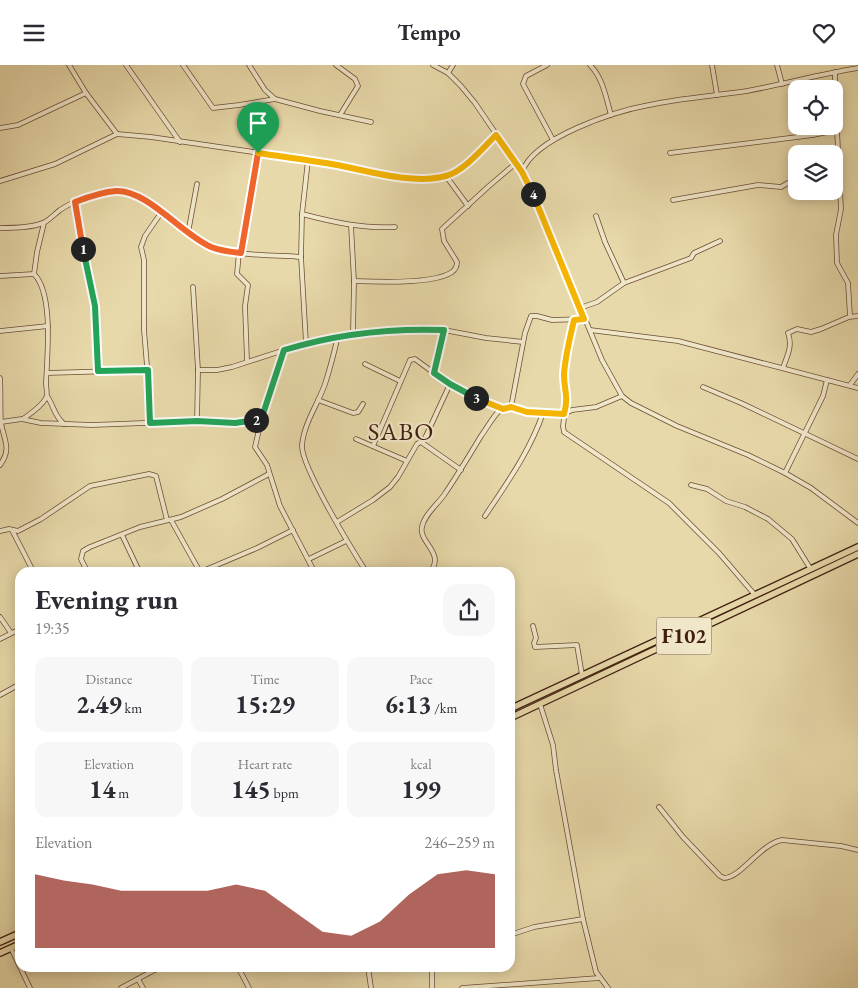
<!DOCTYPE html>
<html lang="en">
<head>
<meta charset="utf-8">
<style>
  :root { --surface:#fff; --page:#f7f7f7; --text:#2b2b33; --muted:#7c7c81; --accent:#8f2418 }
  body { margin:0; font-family:"EB Garamond",serif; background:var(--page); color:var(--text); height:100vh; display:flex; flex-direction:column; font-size:19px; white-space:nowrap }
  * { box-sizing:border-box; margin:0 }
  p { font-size:16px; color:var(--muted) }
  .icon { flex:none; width:28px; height:28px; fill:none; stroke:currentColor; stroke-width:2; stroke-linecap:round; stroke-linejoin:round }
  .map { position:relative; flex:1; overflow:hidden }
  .drawer { position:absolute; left:15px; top:502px; width:500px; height:405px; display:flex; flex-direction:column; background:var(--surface); border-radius:15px; box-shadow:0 2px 12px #0003 }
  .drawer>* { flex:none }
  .fabs { position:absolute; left:788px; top:15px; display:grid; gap:10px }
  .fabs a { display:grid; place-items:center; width:55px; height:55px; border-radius:10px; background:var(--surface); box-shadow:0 2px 12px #0003; font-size:25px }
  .pin { position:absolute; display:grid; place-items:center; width:42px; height:42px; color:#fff; margin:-51px -21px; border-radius:50% 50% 50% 0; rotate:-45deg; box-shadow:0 0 5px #0007 }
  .pin .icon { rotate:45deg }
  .km { position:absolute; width:25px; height:25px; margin:-12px; border-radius:50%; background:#222; color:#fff; font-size:14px; line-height:25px; text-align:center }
  .round { display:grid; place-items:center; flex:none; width:52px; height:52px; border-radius:15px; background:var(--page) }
  .summary { display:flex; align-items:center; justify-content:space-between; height:85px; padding:0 20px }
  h1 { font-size:28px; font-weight:700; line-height:38px }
  .figures { display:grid; grid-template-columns:repeat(3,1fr); gap:8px; height:85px; padding:5px 20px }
  .figures div { display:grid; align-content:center; border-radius:12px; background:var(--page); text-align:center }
  .figures b { font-size:25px; font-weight:700 }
  .figures small { font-size:14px; font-weight:400 }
  .figures p { font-size:14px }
  .chart { height:140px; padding:10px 20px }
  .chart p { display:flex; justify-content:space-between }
  .chart svg { width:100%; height:90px; margin-top:5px; fill:var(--accent); opacity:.7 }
  header { display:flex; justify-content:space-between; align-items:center; height:65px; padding:0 20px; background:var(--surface); font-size:22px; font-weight:700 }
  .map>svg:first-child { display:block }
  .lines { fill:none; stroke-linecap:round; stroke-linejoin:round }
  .minor-casing { stroke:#6a4e36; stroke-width:5.5 }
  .tertiary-casing { stroke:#6a4e36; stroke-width:6 }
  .primary-casing { stroke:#401f10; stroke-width:8 }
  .minor { stroke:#f0e6c8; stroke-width:4 }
  .tertiary { stroke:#f0e6c8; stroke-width:4.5 }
  .primary { stroke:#e8d9aa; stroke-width:5.5 }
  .split-1-casing { stroke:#fff; stroke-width:10 }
  .split-2-casing { stroke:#fff; stroke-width:10 }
  .split-3-casing { stroke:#fff; stroke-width:10 }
  .split-4-casing { stroke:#fff; stroke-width:10 }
  .split-5-casing { stroke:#fff; stroke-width:10 }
  .split-1 { stroke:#f0652b; stroke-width:6 }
  .split-2 { stroke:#22a559; stroke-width:6 }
  .split-3 { stroke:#22a559; stroke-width:6 }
  .split-4 { stroke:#f5b400; stroke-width:6 }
  .split-5 { stroke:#f5b400; stroke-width:6 }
  .labels { text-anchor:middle; stroke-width:4; stroke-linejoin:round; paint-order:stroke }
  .shield { fill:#f0e6c8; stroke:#755b47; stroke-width:1 }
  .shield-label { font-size:21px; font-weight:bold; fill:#401f10 }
  .quarter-label { font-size:25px; letter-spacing:1px; fill:#401f10; stroke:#f0e6c8 }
</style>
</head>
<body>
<header><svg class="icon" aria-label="menu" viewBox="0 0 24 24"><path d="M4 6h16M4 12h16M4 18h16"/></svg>Tempo<svg class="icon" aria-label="heart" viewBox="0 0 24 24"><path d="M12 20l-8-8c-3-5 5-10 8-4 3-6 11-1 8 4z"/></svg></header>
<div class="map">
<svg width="858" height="923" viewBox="0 0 858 923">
  <rect width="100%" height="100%" fill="#e8d9aa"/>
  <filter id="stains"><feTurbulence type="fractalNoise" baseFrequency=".004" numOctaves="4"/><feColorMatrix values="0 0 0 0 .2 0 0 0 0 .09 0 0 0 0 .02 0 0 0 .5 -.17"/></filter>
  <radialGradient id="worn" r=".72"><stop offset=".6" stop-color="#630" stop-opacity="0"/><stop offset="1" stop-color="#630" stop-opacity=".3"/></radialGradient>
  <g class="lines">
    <g class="minor-casing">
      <g id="minor">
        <polyline points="69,0 86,28 117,69"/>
        <polyline points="126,0 180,77"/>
        <polyline points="183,0 213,43 239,40 275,34"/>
        <polyline points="249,0 265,25 275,34 320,46 371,57"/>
        <polyline points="336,0 355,14 358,21 340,50"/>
        <polyline points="433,0 448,8 461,21 475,38 522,107 555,181 602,295 622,331 631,338 677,361 748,390 785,408 811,423 858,458"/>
        <polyline points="547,0 526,11 523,19 553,75"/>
        <path d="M 590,0 C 603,13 606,33 611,50"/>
        <polyline points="712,0 717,30"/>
        <polyline points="777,0 782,19"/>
        <polyline points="835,7 835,57 837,65 841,144 836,170 837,198 848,218 850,251"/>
        <polyline points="448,8 453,0"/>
        <polyline points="0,63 18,60 86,28"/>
        <polyline points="670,88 813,70 837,65"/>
        <path d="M 522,107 C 534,72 616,46 649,40 C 681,33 714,31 747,26 C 784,19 821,9 858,3"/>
        <polyline points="446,111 468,141"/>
        <polyline points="0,116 55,99 117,69 151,72 308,95 399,113 430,113 446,111 453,108 472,95 496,70"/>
        <polyline points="673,135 758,120 781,122 788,118 796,117"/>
        <polyline points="75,137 87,206 95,241 98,307"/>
        <path d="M 302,149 C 333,157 363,164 395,162"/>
        <polyline points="596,151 605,177 624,218"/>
        <polyline points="351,160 354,216 353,268"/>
        <path d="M 0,163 C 13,163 33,163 45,157 C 50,154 55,149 60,145 C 75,135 99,126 117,126 C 150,127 180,169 211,182 C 234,191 276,190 301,192"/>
        <polyline points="188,168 197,119"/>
        <polyline points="239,187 237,209 248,220 245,241 247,296"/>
        <polyline points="241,188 257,88"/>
        <polyline points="34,209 37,187 44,158"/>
        <path d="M 0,211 L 34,209 C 54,229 47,292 46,318 C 46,323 48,329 46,333 C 41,342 30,349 23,354"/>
        <path d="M 354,216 C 376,217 435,219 452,207 C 456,204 457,201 457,197 L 444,176 L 442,164 L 489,121 L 516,98"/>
        <polyline points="193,222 198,305 197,356"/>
        <polyline points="580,243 597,237 624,218 691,193 694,188 720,176"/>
        <polyline points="574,255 564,312 567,329 563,361 564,367 669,438 719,488 755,530"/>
        <path d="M 444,265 L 434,308 C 453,324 479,336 503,344"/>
        <polyline points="590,265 678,276 858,323"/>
        <polyline points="0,266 48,261"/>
        <path d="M 338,271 C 334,288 330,304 325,319 C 318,339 304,358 302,380 C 300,400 354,488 367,508"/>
        <polyline points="306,278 301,192 302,149 308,95"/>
        <polyline points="284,285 262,352 255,382 267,400 280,441 315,508"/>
        <polyline points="365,299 400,316"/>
        <path d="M 783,303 C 787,291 793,281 788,268 L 797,264 L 811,267 L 821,264 L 849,252 L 858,251"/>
        <polyline points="198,305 217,305 232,302 306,278 353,268 419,264 444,265 486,273 523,277"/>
        <polyline points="47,308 148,305"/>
        <path d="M 0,313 C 1,328 0,343 1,358 C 4,375 12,384 0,400"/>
        <polyline points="850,320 858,309"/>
        <polyline points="703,322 741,338 858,394"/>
        <path d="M 47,331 C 54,341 54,351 64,359"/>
        <polyline points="318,335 353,348 358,347 363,339"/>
        <polyline points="511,342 525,268 531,251 537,251 552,255 585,254"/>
        <polyline points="1,357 22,354 41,358 92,360 197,356 235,358 261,355"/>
        <polyline points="150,358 148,313 144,265 144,195 141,182 145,171 161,148"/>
        <polyline points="356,374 407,396"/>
        <polyline points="421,377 461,405"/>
        <polyline points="373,381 410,295 415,294 434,308"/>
        <polyline points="785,408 823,331 827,315"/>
        <polyline points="691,420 707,424 726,436 745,442 768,454 792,474 810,503"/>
        <path d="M 485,451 C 507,418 530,386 543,348"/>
        <polyline points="171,455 200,507"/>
        <polyline points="337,457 373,435 390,422 398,412 417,379 424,375 426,371 450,319"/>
        <polyline points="12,465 34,508"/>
        <polyline points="0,466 9,464 18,466 41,454 90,421 149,409 156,411 167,455"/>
        <polyline points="122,470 140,508"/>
        <polyline points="309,494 346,476"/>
        <polyline points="88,508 81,494 83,486 90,482 140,462 181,452 222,434 269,409"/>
        <polyline points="198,508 257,483 293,465"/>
        <path d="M 429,508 C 447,489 418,477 422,462 C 424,450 437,440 444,430 C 457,411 469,391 481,371 C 487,363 492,353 499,346 L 511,342 L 527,347 L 564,349 L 572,345 L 596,342 L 622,331"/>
        <polyline points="0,552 11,568"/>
        <polyline points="533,561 536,573 534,578 535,582 577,580 582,610"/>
        <polyline points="0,574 20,564"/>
        <polyline points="0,630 20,619"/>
        <polyline points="540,639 553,680 556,705 583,854 596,907 608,923"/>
        <path d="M 659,742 L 683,772 L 720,811 L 724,813 C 741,813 760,779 782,775 L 841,781 L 858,785"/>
        <polyline points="510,870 534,862 583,854"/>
        <polyline points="11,883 30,923"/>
        <polyline points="238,902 249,923"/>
        <polyline points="368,902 371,923"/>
        <polyline points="138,914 143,923"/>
        <polyline points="121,923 160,902"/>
        <polyline points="462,923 599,913"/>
      </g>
    </g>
    <g class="tertiary-casing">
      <polyline id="tertiary" points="432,902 432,923"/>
    </g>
    <g class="primary-casing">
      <g id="primary">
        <polyline points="510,644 858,482"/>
        <polyline points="510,653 858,489"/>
        <polyline points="0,877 20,868"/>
        <polyline points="0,888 20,879"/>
      </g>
    </g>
    <use href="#minor" class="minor"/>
    <use href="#tertiary" class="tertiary"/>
    <use href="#primary" class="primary"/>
  </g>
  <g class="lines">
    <g class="split-1-casing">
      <path id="split-1" d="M 83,184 L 75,137 C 88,132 102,127 116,126 C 148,125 181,169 211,182 C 221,186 231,187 241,188 L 258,88"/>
    </g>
    <g class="split-2-casing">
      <polyline id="split-2" points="83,184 95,241 98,306 148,305 150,358 197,356 235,358 256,355"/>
    </g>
    <g class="split-3-casing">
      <path id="split-3" d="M 256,355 L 261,355 L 284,285 C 336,269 389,263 444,265 L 434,308 L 450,319 L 476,333"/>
    </g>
    <g class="split-4-casing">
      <path id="split-4" d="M 476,333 L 503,344 L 511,342 L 527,347 L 564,349 C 569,331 564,325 564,310 C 565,291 570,273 574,255 L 584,254 L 533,129"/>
    </g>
    <g class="split-5-casing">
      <path id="split-5" d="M 258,88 C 284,92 311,95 337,100 C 369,106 413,120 446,111 C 464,106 483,83 496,70 L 522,107 L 533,129"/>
    </g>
    <use href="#split-1" class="split-1"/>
    <use href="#split-2" class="split-2"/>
    <use href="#split-3" class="split-3"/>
    <use href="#split-4" class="split-4"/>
    <use href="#split-5" class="split-5"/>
  </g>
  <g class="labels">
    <rect class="shield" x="656.5" y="552.5" width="55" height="37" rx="4"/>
    <g class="shield-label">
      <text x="684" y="578">F102</text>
    </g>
    <g class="quarter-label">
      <text x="401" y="375">SABO</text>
    </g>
  </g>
  <rect width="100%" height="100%" filter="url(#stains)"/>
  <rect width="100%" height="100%" fill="url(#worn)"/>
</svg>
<div class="fabs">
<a><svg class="icon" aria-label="locate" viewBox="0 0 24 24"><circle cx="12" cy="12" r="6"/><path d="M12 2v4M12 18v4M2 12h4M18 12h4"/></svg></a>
<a><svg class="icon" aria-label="layers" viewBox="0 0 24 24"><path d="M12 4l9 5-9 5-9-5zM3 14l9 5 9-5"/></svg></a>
</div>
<div class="pin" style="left:258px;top:88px;background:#1e9e55"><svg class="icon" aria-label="arrive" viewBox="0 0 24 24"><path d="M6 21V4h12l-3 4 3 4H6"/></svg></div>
<b class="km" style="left:83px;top:184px">1</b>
<b class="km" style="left:256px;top:355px">2</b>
<b class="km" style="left:476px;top:333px">3</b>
<b class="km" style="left:533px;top:129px">4</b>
<section class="drawer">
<div class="summary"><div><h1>Evening run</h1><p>19:35</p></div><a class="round"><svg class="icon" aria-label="share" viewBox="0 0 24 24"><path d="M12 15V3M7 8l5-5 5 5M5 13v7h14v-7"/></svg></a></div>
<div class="figures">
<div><p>Distance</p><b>2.49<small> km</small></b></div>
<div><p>Time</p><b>15:29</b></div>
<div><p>Pace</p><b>6:13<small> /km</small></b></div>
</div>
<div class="figures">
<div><p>Elevation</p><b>14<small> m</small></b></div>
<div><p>Heart rate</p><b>145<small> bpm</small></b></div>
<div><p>kcal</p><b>199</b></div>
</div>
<div class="chart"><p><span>Elevation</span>246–259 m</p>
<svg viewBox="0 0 160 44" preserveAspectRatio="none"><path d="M0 44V8L10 11L20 13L30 16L40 16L50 16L60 16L70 13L80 16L90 26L100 36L110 38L120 31L130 18L140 8L150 6L160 8V44z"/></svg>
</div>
</section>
</div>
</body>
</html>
